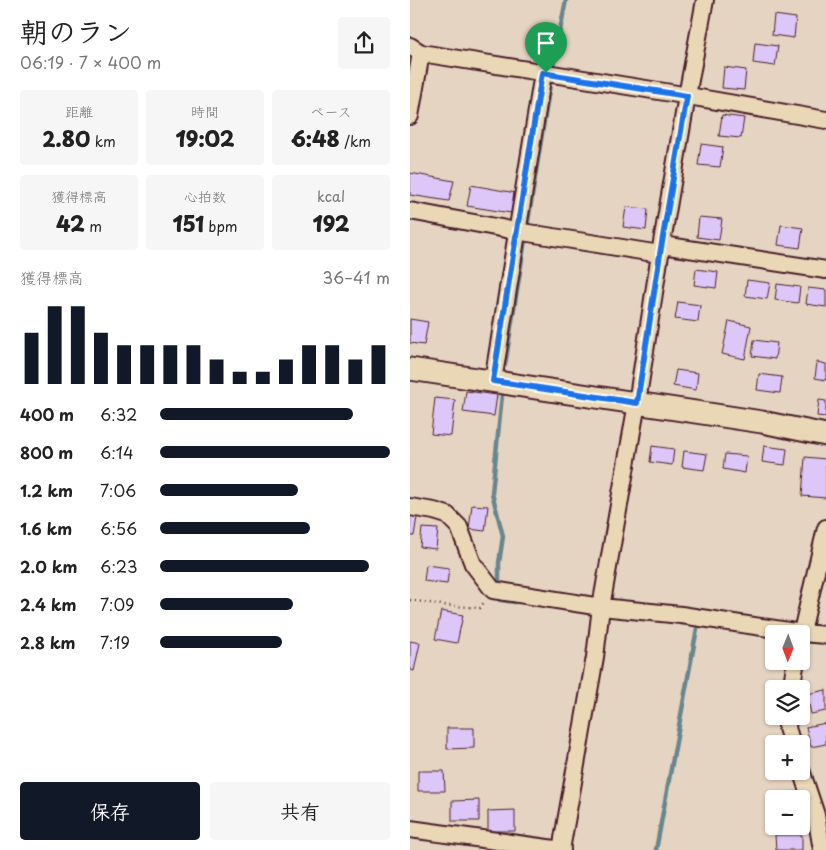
<!DOCTYPE html>
<html lang="ja">
<head>
<meta charset="utf-8">
<style>
  :root { --surface:#fff; --page:#f6f6f6; --text:#222; --muted:#767676; --accent:#111827 }
  body { margin:0; font-family:"Playpen Sans","Klee One",sans-serif; background:var(--page); color:var(--text); height:100vh; display:flex; flex-direction:column; font-size:19px; white-space:nowrap }
  * { box-sizing:border-box; margin:0 }
  p { font-size:16px; color:var(--muted) }
  .icon { flex:none; width:28px; height:28px; fill:none; stroke:currentColor; stroke-width:2; stroke-linecap:round; stroke-linejoin:round }
  .map { position:relative; flex:1; overflow:hidden }
  .sheet { display:flex; flex-direction:column; background:var(--surface); width:410px }
  .sheet>* { flex:none }
  .needle { width:32px; rotate:181deg }
  .buttons { position:absolute; left:355px; top:625px; display:grid; gap:10px }
  .buttons a { display:grid; place-items:center; width:45px; height:45px; border-radius:5px; background:var(--surface); box-shadow:0 1px 4px #0004; font-size:25px }
  .pin { position:absolute; display:grid; place-items:center; width:42px; height:42px; color:#fff; margin:-51px -21px; border-radius:50% 50% 50% 0; rotate:-45deg; box-shadow:0 0 5px #0007 }
  .pin .icon { rotate:45deg }
  .round { display:grid; place-items:center; flex:none; width:52px; height:52px; border-radius:5px; background:var(--page) }
  .summary { display:flex; align-items:center; justify-content:space-between; height:85px; padding:0 20px }
  h1 { font-size:28px; font-weight:800; line-height:38px }
  .stats { display:grid; grid-template-columns:repeat(3,1fr); gap:8px; height:85px; padding:5px 20px }
  .stats div { display:grid; align-content:center; border-radius:5px; background:var(--page); text-align:center }
  .stats b { font-size:21px; font-weight:800 }
  .stats small { font-size:14px; font-weight:400 }
  .stats p { font-size:14px }
  .chart { height:140px; padding:10px 20px }
  .chart p { display:flex; justify-content:space-between }
  .chart svg { width:100%; height:90px; margin-top:5px; stroke:var(--accent); stroke-width:6 }
  .primary-button { display:flex; gap:10px; margin-top:auto; padding:10px 20px }
  .primary-button a { flex:1; height:58px; border-radius:5px; background:var(--accent); color:#fff; font-size:20px; font-weight:800; line-height:58px; text-align:center }
  .primary-button a+a { background:var(--page); color:var(--text) }
  ul { padding:0 20px; list-style:none; font-size:16px }
  li { display:grid; grid-template-columns:80px 60px 1fr; align-items:center; height:38px }
  li i { height:12px; border-radius:6px; background:var(--accent) }
  main { display:flex; flex:1; min-height:0 }
  .map>svg:first-child { display:block }
  .lines { fill:none; stroke-linecap:round; stroke-linejoin:round }
  .stream { stroke:#67868e; stroke-width:4.5 }
  .building { fill:#dcc7f8; stroke:#4a1f2b }
  .minor-casing { stroke:#4a1f2b; stroke-width:20 }
  .major-casing { stroke:#4a1f2b; stroke-width:25 }
  .path { stroke:#4a1f2b; stroke-width:2.5; stroke-dasharray:1 4; stroke-linecap:butt }
  .minor { stroke:#e9d7b5; stroke-width:16 }
  .major { stroke:#e9d7b5; stroke-width:21 }
  .route-casing { stroke:#fff; stroke-width:10 }
  .route { stroke:#1a73e8; stroke-width:6 }
</style>
</head>
<body>
<main>
<section class="sheet">
<div class="summary"><div><h1>朝のラン</h1><p>06:19 · 7 × 400 m</p></div><a class="round"><svg class="icon" aria-label="share" viewBox="0 0 24 24"><path d="M12 15V3M7 8l5-5 5 5M5 13v7h14v-7"/></svg></a></div>
<div class="stats">
<div><p>距離</p><b>2.80<small> km</small></b></div>
<div><p>時間</p><b>19:02</b></div>
<div><p>ペース</p><b>6:48<small> /km</small></b></div>
</div>
<div class="stats">
<div><p>獲得標高</p><b>42<small> m</small></b></div>
<div><p>心拍数</p><b>151<small> bpm</small></b></div>
<div><p>kcal</p><b>192</b></div>
</div>
<div class="chart"><p><span>獲得標高</span>36–41 m</p>
<svg viewBox="0 0 160 44" preserveAspectRatio="none"><path d="M5 44V19M15 44V6M25 44V6M35 44V19M45 44V25M55 44V25M65 44V25M75 44V25M85 44V32M95 44V38M105 44V38M115 44V32M125 44V25M135 44V25M145 44V32M155 44V25"/></svg>
</div>
<ul>
<li><b>400 m</b>6:32<i style="width:84%"></i></li>
<li><b>800 m</b>6:14<i style="width:100%"></i></li>
<li><b>1.2 km</b>7:06<i style="width:60%"></i></li>
<li><b>1.6 km</b>6:56<i style="width:65%"></i></li>
<li><b>2.0 km</b>6:23<i style="width:91%"></i></li>
<li><b>2.4 km</b>7:09<i style="width:58%"></i></li>
<li><b>2.8 km</b>7:19<i style="width:53%"></i></li>
</ul>
<div class="primary-button"><a>保存</a><a>共有</a></div>
</section>
<div class="map">
<svg width="416" height="850" viewBox="0 0 416 850">
  <rect width="100%" height="100%" fill="#e6d4c2"/>
  <filter id="ink" filterUnits="userSpaceOnUse"><feTurbulence type="fractalNoise" baseFrequency=".02" numOctaves="2"/><feDisplacementMap in="SourceGraphic" scale="10" xChannelSelector="R" yChannelSelector="G"/><feConvolveMatrix kernelMatrix="1 2 1 2 8 2 1 2 1" color-interpolation-filters="sRGB"/></filter>
  <g filter="url(#ink)">
    <g class="lines">
      <g class="stream">
        <polyline points="142,70 156,0"/>
        <polyline points="95,365 141,78"/>
        <polyline points="89,582 89,563 93,536 82,493 92,395"/>
        <polyline points="90,600 105,602"/>
        <polyline points="246,850 288,623 285,623"/>
      </g>
    </g>
    <g class="building">
      <polygon points="364,15 386,18 384,38 362,35"/>
      <polygon points="345,43 368,46 365,66 343,63"/>
      <polygon points="314,67 336,70 334,90 312,88"/>
      <polygon points="312,115 334,118 331,138 309,136"/>
      <polygon points="291,144 313,147 310,167 288,165"/>
      <polygon points="0,173 44,181 39,201 0,195"/>
      <polygon points="61,185 106,193 101,213 57,206"/>
      <polygon points="216,207 238,209 236,230 213,227"/>
      <polygon points="289,217 312,219 309,240 287,237"/>
      <polygon points="371,225 393,228 390,248 368,245"/>
      <polygon points="286,269 308,272 306,288 284,285"/>
      <polygon points="337,280 360,283 357,299 335,296"/>
      <polygon points="367,284 390,287 388,303 365,300"/>
      <polygon points="398,288 416,290 416,307 396,304"/>
      <polygon points="268,302 290,305 288,322 265,319"/>
      <polygon points="0,319 18,322 14,345 0,343"/>
      <polygon points="319,321 341,326 335,359 312,354"/>
      <polygon points="344,340 367,343 365,359 342,356"/>
      <polygon points="407,362 416,364 416,380 405,378"/>
      <polygon points="266,370 288,373 286,390 263,386"/>
      <polygon points="349,374 372,377 370,393 347,390"/>
      <polygon points="56,391 87,395 84,416 53,412"/>
      <polygon points="25,398 45,400 41,436 21,434"/>
      <polygon points="409,400 416,401 416,417 407,416"/>
      <polygon points="242,446 264,449 262,465 240,462"/>
      <polygon points="354,446 377,449 375,465 352,462"/>
      <polygon points="274,451 297,454 294,470 272,467"/>
      <polygon points="315,454 337,456 335,473 313,469"/>
      <polygon points="395,457 416,459 416,498 392,496"/>
      <polygon points="62,505 78,506 75,531 59,529"/>
      <polygon points="0,516 7,517 4,536 0,536"/>
      <polygon points="12,528 28,529 26,549 10,547"/>
      <polygon points="16,565 39,568 37,584 14,581"/>
      <polygon points="31,611 53,615 47,643 25,639"/>
      <polygon points="0,641 10,643 4,671 0,670"/>
      <polygon points="416,690 416,711 401,714 397,694"/>
      <polygon points="416,723 416,744 401,747 396,727"/>
      <polygon points="37,728 64,728 64,748 37,749"/>
      <polygon points="8,771 34,771 35,791 8,791"/>
      <polygon points="388,792 388,799 364,799 364,813 361,813 361,793"/>
      <polygon points="69,800 69,821 42,821 42,801"/>
      <polygon points="105,810 105,831 78,831 78,811"/>
      <polygon points="365,835 392,835 392,850 366,850"/>
    </g>
    <g class="lines">
      <g class="minor-casing">
        <g id="minor">
          <polyline points="0,46 11,53 261,93 416,120"/>
          <polyline points="0,116 11,53"/>
          <polyline points="0,211 106,231 250,254"/>
          <polyline points="252,245 416,270"/>
          <polyline points="83,381 133,73"/>
          <polyline points="0,507 24,511 37,515 49,527 63,564 83,590 191,607 271,615 392,633 416,635"/>
          <polyline points="391,636 416,528"/>
          <polyline points="381,689 386,661"/>
          <polyline points="378,716 377,728 382,744"/>
          <polyline points="391,770 406,815 412,850"/>
          <polyline points="0,829 152,850"/>
          <polyline points="151,850 185,657 191,607 227,403 250,254 277,96 295,0"/>
        </g>
      </g>
      <g class="major-casing">
        <polyline id="major" points="0,369 352,422 416,435"/>
      </g>
      <polyline class="path" points="0,600 32,605 70,608 75,601"/>
      <use href="#minor" class="minor"/>
      <use href="#major" class="major"/>
    </g>
  </g>
  <g class="lines" filter="url(#ink)">
    <g class="route-casing">
      <polygon id="route" points="132,73 277,96 250,254 227,403 83,381"/>
    </g>
    <use href="#route" class="route"/>
  </g>
</svg>
<div class="buttons">
<a><svg class="needle" viewBox="-14 -14 28 28"><path d="M0-13l5 13h-10z" fill="#e53935"/><path d="M0 13l5-13h-10z" fill="#767676"/></svg></a>
<a><svg class="icon" aria-label="layers" viewBox="0 0 24 24"><path d="M12 4l9 5-9 5-9-5zM3 14l9 5 9-5"/></svg></a>
<a>+</a>
<a>−</a>
</div>
<div class="pin" style="left:136px;top:73px;background:#1e9e55"><svg class="icon" aria-label="arrive" viewBox="0 0 24 24"><path d="M6 21V4h12l-3 4 3 4H6"/></svg></div>
</div>
</main>
</body>
</html>
